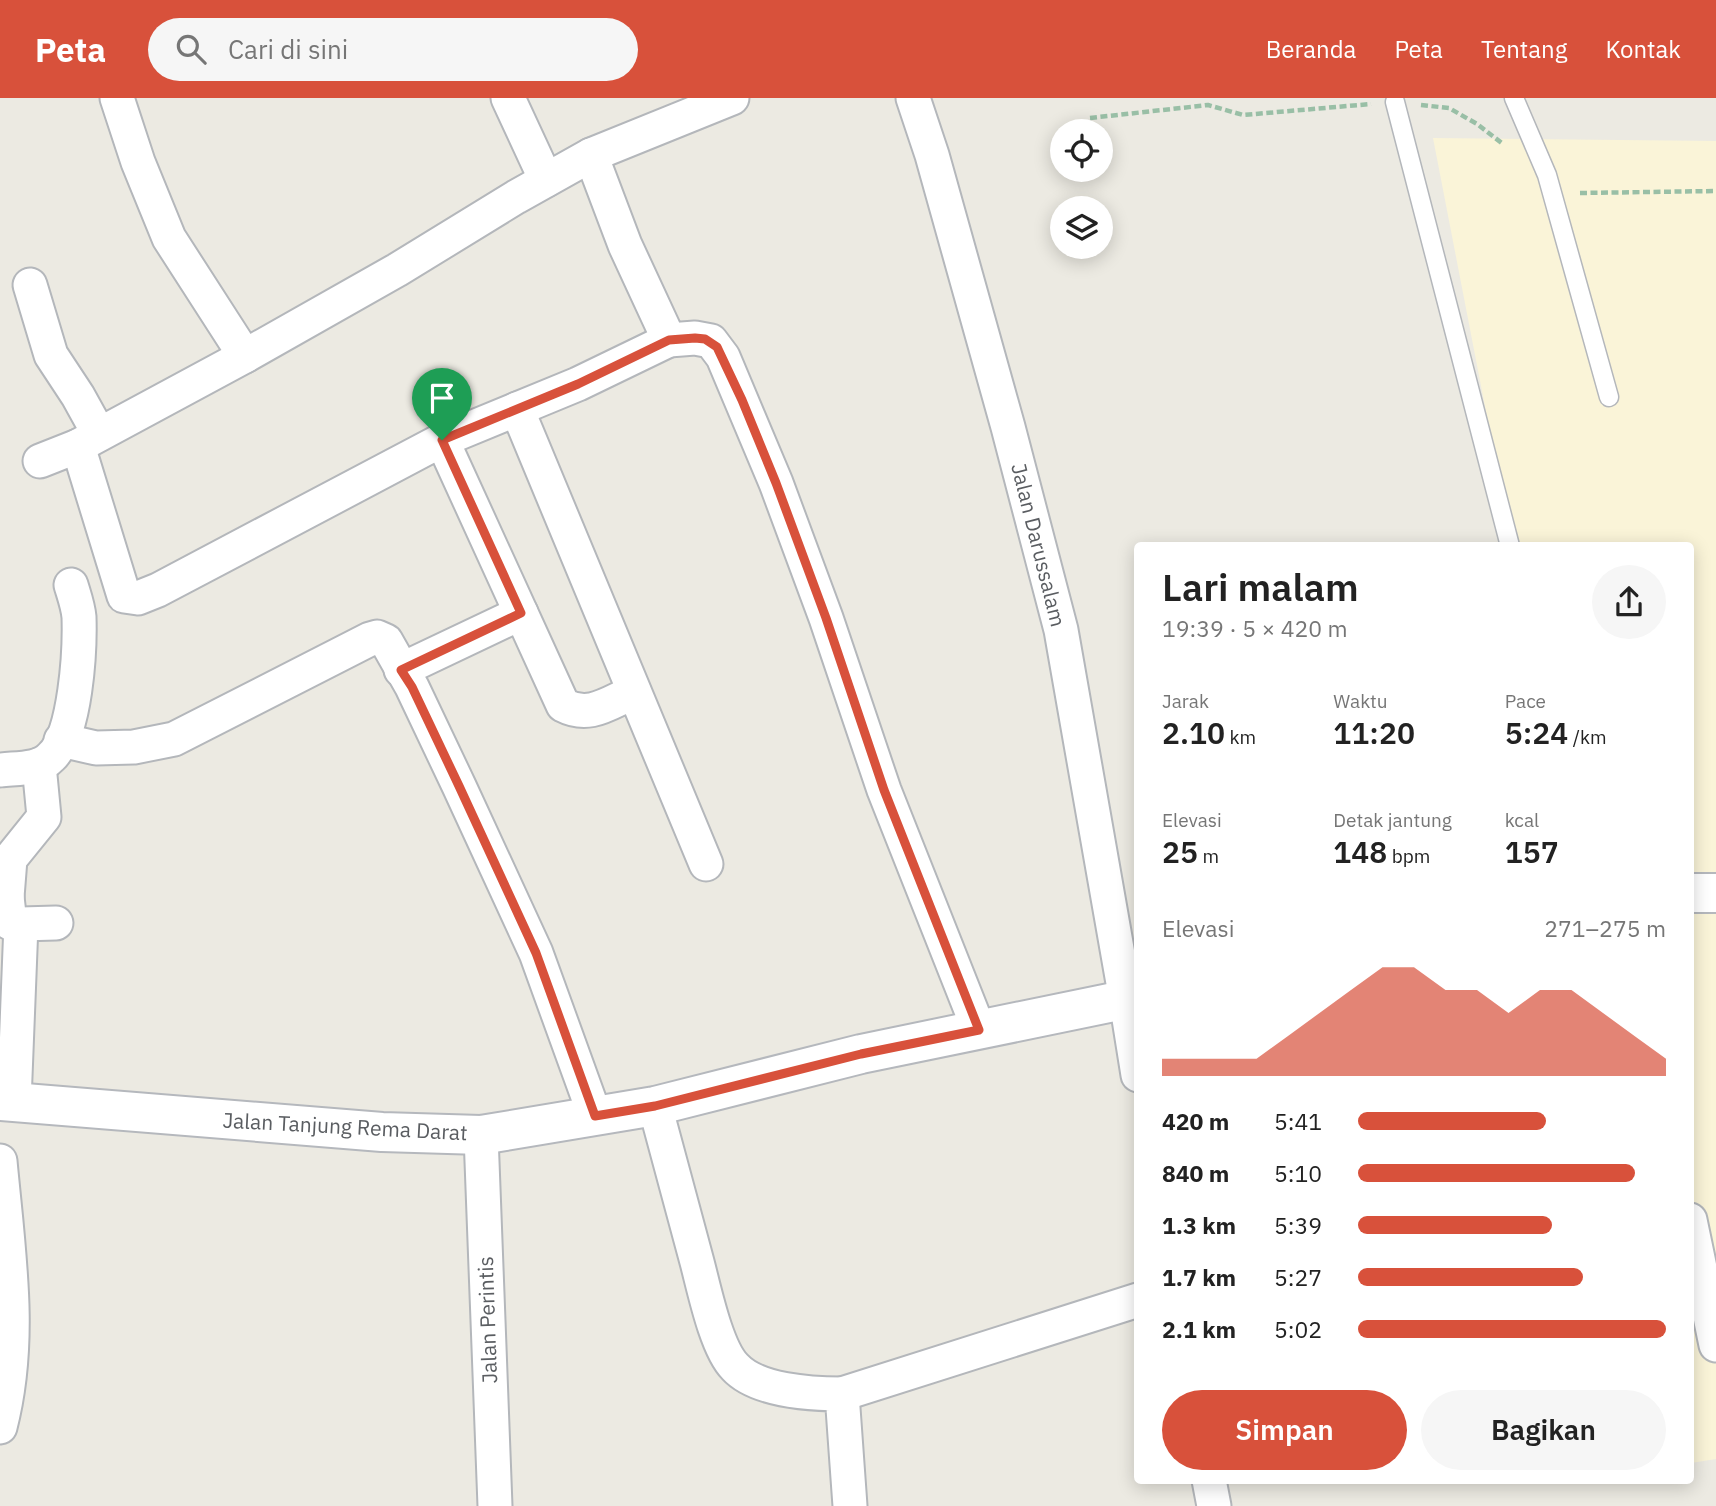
<!DOCTYPE html>
<html lang="id">
<head>
<meta charset="utf-8">
<style>
  :root { --surface:#fff; --page:#f6f6f6; --text:#222; --muted:#767676; --accent:#d8513b }
  body { margin:0; font-family:"IBM Plex Sans",sans-serif; background:var(--page); color:var(--text); height:100vh; display:flex; flex-direction:column; font-size:26px; white-space:nowrap }
  * { box-sizing:border-box; margin:0 }
  p { font-size:23px; color:var(--muted) }
  .icon { flex:none; width:38px; height:38px; fill:none; stroke:currentColor; stroke-width:2; stroke-linecap:round; stroke-linejoin:round }
  .map { position:relative; flex:1; overflow:hidden }
  .details { position:absolute; left:1134px; top:444px; width:560px; height:942px; display:flex; flex-direction:column; background:var(--surface); border-radius:7px; box-shadow:0 4px 18px #0003 }
  .details>* { flex:none }
  .tools { position:absolute; left:1050px; top:21px; display:grid; gap:14px }
  .tools a { display:grid; place-items:center; width:63px; height:63px; border-radius:50%; background:var(--surface); box-shadow:0 4px 18px #0003; font-size:35px }
  .pin { position:absolute; display:grid; place-items:center; width:60px; height:60px; color:#fff; margin:-72px -30px; border-radius:50% 50% 50% 0; rotate:-45deg; box-shadow:0 0 7px #0007 }
  .pin .icon { rotate:45deg }
  .round { display:grid; place-items:center; flex:none; width:74px; height:74px; border-radius:37px; background:var(--page) }
  .overview { display:flex; align-items:center; justify-content:space-between; height:119px; padding:0 28px }
  h1 { font-size:38px; font-weight:600; line-height:52px }
  .figures { display:grid; grid-template-columns:repeat(3,1fr); gap:10px; height:119px; padding:7px 28px }
  .figures div { display:grid; align-content:center }
  .figures b { font-size:30px; font-weight:600 }
  .figures small { font-size:19px; font-weight:400 }
  .figures p { font-size:19px }
  .chart { height:196px; padding:14px 28px }
  .chart p { display:flex; justify-content:space-between }
  .chart svg { width:100%; height:126px; margin-top:7px; fill:var(--accent); opacity:.7 }
  .cta { display:flex; gap:14px; margin-top:auto; padding:14px 28px }
  .cta a { flex:1; height:80px; border-radius:42px; background:var(--accent); color:#fff; font-size:28px; font-weight:600; line-height:80px; text-align:center }
  .cta a+a { background:var(--page); color:var(--text) }
  ul { padding:0 28px; list-style:none; font-size:23px }
  li { display:grid; grid-template-columns:112px 84px 1fr; align-items:center; height:52px }
  li i { height:18px; border-radius:9px; background:var(--accent) }
  header { display:flex; align-items:center; gap:42px; box-sizing:border-box; height:98px; padding:0 35px; background:var(--accent); color:#fff }
  header strong { font-size:33px }
  nav { display:flex; gap:38px; margin-inline-start:auto; font-size:24px }
  .search { width:490px; height:63px; background:var(--page); display:flex; align-items:center; gap:18px; box-sizing:border-box; padding:0 24px; border-radius:38px; color:var(--muted); font-size:26px }
  .map>svg:first-child { display:block }
  .commercial { fill:#faf4d8 }
  .lines { fill:none; stroke-linecap:round; stroke-linejoin:round }
  .lane-casing { stroke:#b4b7bb; stroke-width:21 }
  .street-casing { stroke:#b4b7bb; stroke-width:37 }
  .secondary-casing { stroke:#b5b8bd; stroke-width:42 }
  .path { stroke:#99bfa6; stroke-width:4.5; stroke-dasharray:7 3.5; stroke-linecap:butt }
  .lane { stroke:#fff; stroke-width:18 }
  .street { stroke:#fff; stroke-width:33 }
  .secondary { stroke:#fff; stroke-width:38 }
  .route-casing { stroke:#fff; stroke-width:14 }
  .route { stroke:#d8513b; stroke-width:9 }
  .labels { text-anchor:middle; stroke-width:6; stroke-linejoin:round; paint-order:stroke }
  .street-label { font-size:21px; fill:#5a5d61; stroke:#fff }
</style>
</head>
<body>
<header>
<strong>Peta</strong>
<div class="search"><svg class="icon" aria-label="search" viewBox="0 0 24 24"><circle cx="10" cy="10" r="6"/><path d="M15 15l6 6"/></svg>Cari di sini</div>
<nav><a>Beranda</a><a>Peta</a><a>Tentang</a><a>Kontak</a></nav>
</header>
<div class="map">
<svg width="1716" height="1408" viewBox="0 0 1716 1408">
  <rect width="100%" height="100%" fill="#eceae2"/>
  <polygon class="commercial" points="1433,40 1716,43 1716,1361 1691,1365 1690,448 1512,448"/>
  <g class="lines">
    <g class="lane-casing">
      <g id="lane">
        <polyline points="1514,0 1547,77 1609,299"/>
        <polyline points="1395,4 1510,448"/>
      </g>
    </g>
    <g class="street-casing">
      <g id="street">
        <polyline points="117,0 138,64 169,140 245,258"/>
        <polyline points="508,0 546,82"/>
        <polyline points="913,0 932,57 1008,329 1061,532 1126,902 1138,977"/>
        <polyline points="591,57 625,147 669,242 695,240 711,243 723,259 776,385 826,520 884,692 979,932"/>
        <polyline points="30,187 51,257 78,298 99,336"/>
        <polyline points="517,311 706,766"/>
        <path d="M 442,342 L 563,607 C 590,621 608,605 634,594"/>
        <polyline points="78,348 124,498 138,500 158,492 442,342 578,286 669,242"/>
        <polyline points="40,363 78,348 245,258 397,172 516,99 591,57 732,0"/>
        <polyline points="401,572 521,515"/>
        <polyline points="61,642 96,650 134,649 174,641 370,541 377,539 386,543 412,589 459,688 536,855 595,1018"/>
        <path d="M 0,672 C 17,670 39,672 51,659 C 76,636 80,552 79,519 C 78,508 74,497 71,487"/>
        <polyline points="0,799 7,799 10,825 21,826 14,1004"/>
        <polyline points="7,799 10,761 44,719 39,667"/>
        <polyline points="21,826 56,825"/>
        <path d="M 655,1008 C 669,1060 683,1112 697,1164 C 704,1190 716,1250 735,1269 C 757,1293 811,1296 842,1296 L 850,1408"/>
        <polyline points="481,1037 495,1408"/>
        <path d="M 0,1063 C 8,1151 23,1241 0,1329"/>
        <polyline points="1690,1122 1716,1247"/>
        <polyline points="842,1296 1138,1202"/>
        <polyline points="1209,1382 1214,1408"/>
      </g>
    </g>
    <g class="secondary-casing">
      <g id="secondary">
        <polyline points="1690,795 1716,795"/>
        <polyline points="0,1003 382,1034 481,1037 655,1008 861,956 1138,899"/>
      </g>
    </g>
    <g class="path">
      <polyline points="1421,7 1449,10 1477,26 1503,46"/>
      <polyline points="1090,20 1208,7 1243,17 1371,6"/>
      <polyline points="1580,95 1716,93"/>
    </g>
    <use href="#lane" class="lane"/>
    <use href="#street" class="street"/>
    <use href="#secondary" class="secondary"/>
  </g>
  <g class="lines">
    <g class="route-casing">
      <polygon id="route" points="695,240 705,241 717,249 742,302 776,385 826,520 884,692 979,932 861,956 655,1008 595,1018 536,855 459,688 412,589 401,572 521,515 442,342 578,286 669,242"/>
    </g>
    <use href="#route" class="route"/>
  </g>
  <g class="labels">
    <g class="street-label">
      <text transform="translate(1038 447) rotate(76)" y="7">Jalan Darussalam</text>
      <text transform="translate(345 1029) rotate(3)" y="7">Jalan Tanjung Rema Darat</text>
      <text transform="translate(488 1222) rotate(-92)" y="7">Jalan Perintis</text>
    </g>
  </g>
</svg>
<div class="tools">
<a><svg class="icon" aria-label="locate" viewBox="0 0 24 24"><circle cx="12" cy="12" r="6"/><path d="M12 2v4M12 18v4M2 12h4M18 12h4"/></svg></a>
<a><svg class="icon" aria-label="layers" viewBox="0 0 24 24"><path d="M12 4l9 5-9 5-9-5zM3 14l9 5 9-5"/></svg></a>
</div>
<div class="pin" style="left:442px;top:342px;background:#1e9e55"><svg class="icon" aria-label="arrive" viewBox="0 0 24 24"><path d="M6 21V4h12l-3 4 3 4H6"/></svg></div>
<section class="details">
<div class="overview"><div><h1>Lari malam</h1><p>19:39 · 5 × 420 m</p></div><a class="round"><svg class="icon" aria-label="share" viewBox="0 0 24 24"><path d="M12 15V3M7 8l5-5 5 5M5 13v7h14v-7"/></svg></a></div>
<div class="figures">
<div><p>Jarak</p><b>2.10<small> km</small></b></div>
<div><p>Waktu</p><b>11:20</b></div>
<div><p>Pace</p><b>5:24<small> /km</small></b></div>
</div>
<div class="figures">
<div><p>Elevasi</p><b>25<small> m</small></b></div>
<div><p>Detak jantung</p><b>148<small> bpm</small></b></div>
<div><p>kcal</p><b>157</b></div>
</div>
<div class="chart"><p><span>Elevasi</span>271–275 m</p>
<svg viewBox="0 0 160 44" preserveAspectRatio="none"><path d="M0 44V38L10 38L20 38L30 38L40 30L50 22L60 14L70 6L80 6L90 14L100 14L110 22L120 14L130 14L140 22L150 30L160 38V44z"/></svg>
</div>
<ul>
<li><b>420 m</b>5:41<i style="width:61%"></i></li>
<li><b>840 m</b>5:10<i style="width:90%"></i></li>
<li><b>1.3 km</b>5:39<i style="width:63%"></i></li>
<li><b>1.7 km</b>5:27<i style="width:73%"></i></li>
<li><b>2.1 km</b>5:02<i style="width:100%"></i></li>
</ul>
<div class="cta"><a>Simpan</a><a>Bagikan</a></div>
</section>
</div>
</body>
</html>
